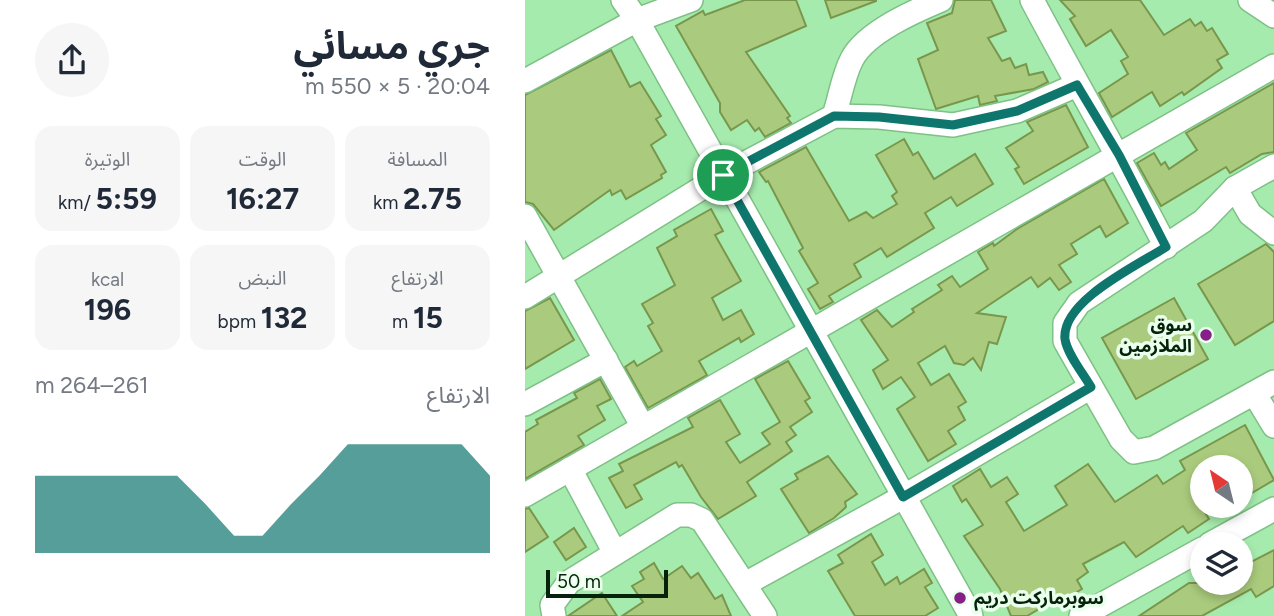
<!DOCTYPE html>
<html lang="ar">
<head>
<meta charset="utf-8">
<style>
  :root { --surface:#fff; --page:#f6f6f7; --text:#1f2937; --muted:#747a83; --accent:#0f766e }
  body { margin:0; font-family:Figtree,"Noto Sans Arabic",sans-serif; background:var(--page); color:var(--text); direction:rtl; height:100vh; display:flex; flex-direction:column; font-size:26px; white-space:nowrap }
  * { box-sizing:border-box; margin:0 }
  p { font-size:23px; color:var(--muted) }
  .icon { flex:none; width:38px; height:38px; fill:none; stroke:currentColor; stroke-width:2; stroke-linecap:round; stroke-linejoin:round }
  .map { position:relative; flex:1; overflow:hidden; direction:ltr }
  .drawer { display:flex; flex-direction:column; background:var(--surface); width:525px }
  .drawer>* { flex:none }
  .needle { width:46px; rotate:325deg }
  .buttons { position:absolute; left:665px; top:455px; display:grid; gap:14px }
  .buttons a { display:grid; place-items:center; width:63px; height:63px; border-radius:50%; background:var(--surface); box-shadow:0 4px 10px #0003; font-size:35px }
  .scale { position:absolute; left:21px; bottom:18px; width:122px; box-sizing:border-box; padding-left:7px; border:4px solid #06220b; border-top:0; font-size:19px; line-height:24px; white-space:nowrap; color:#06220b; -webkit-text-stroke:5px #eaffec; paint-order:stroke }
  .pin { position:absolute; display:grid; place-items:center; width:60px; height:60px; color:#fff; margin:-30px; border:4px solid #fff; border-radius:50%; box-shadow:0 2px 7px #0007 }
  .round { display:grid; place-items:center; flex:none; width:74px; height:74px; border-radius:37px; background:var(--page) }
  .head { display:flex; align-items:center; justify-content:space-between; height:119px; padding:0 35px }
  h1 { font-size:38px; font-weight:700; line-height:52px }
  .metrics { display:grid; grid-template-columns:repeat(3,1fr); gap:10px; height:119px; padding:7px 35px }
  .metrics div { display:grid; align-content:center; border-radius:18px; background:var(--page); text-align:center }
  .metrics b { font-size:30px; font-weight:700 }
  .metrics small { font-size:19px; font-weight:400 }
  .metrics p { font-size:19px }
  .chart { height:196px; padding:14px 35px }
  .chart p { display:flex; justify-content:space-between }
  .chart svg { width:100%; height:126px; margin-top:7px; fill:var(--accent); opacity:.7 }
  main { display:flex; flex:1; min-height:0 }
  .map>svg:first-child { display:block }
  .building { fill:#aacb7d; stroke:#79974c; stroke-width:2 }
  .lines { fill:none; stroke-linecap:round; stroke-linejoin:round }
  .minor-casing { stroke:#7ec186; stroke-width:26 }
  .minor { stroke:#fff; stroke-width:23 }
  .route-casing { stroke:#fff; stroke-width:14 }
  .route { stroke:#0f766e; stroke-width:9 }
  .poi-dot { fill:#862088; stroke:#eaffec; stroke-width:2.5 }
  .labels { text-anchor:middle; stroke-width:7; stroke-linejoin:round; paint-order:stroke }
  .poi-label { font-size:18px; font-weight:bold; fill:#06220b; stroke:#eaffec; text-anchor:end }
</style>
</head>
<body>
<main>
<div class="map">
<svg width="749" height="616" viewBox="0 0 749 616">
  <rect width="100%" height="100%" fill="#a6ebae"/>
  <g class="building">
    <polygon points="220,0 271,0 281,26 221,52 265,116 262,118 266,123 240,137 234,128 230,131 222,120 206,130 195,112 195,103 151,26 178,11 180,15"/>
    <polygon points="300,0 351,0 351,1 306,18"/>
    <polygon points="430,0 466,0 481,31 463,38 477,61 485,58 490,68 501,64 504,75 518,72 523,82 509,89 470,96 472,101 455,105 453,96 411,109 393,59 413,50 402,23 427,13"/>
    <polygon points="535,0 615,0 639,35 665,19 670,26 676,22 682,31 687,28 703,54 692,60 697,68 659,95 657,92 635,106 627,92 587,117 574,93 603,74 596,61 603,57 586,30 561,46 545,19 550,16"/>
    <polygon points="86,50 105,87 115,82 136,116 131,119 141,135 126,145 141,172 136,175 137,178 101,199 96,190 87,195 85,190 29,230 8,204 0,202 0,95"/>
    <polygon points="749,83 749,152 737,154 705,173 701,167 636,206 612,163 629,153 636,165 640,162 644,169 672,150 661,133"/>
    <polygon points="541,105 563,147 499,184 490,169 494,167 481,148 508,131 502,122"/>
    <polygon points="379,139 388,155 393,152 409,179 450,154 468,184 432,206 426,197 400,213 409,228 362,257 356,248 329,264 336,277 304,296 308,302 295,309 283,289 293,283 274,251 278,248 243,181 241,182 234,172 281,147 324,221 341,212 348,218 372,204 367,196 372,192 351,155"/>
    <polygon points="579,179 603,223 581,237 575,226 546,244 552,254 534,265 546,282 534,290 525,278 513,287 506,277 452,313 481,317 472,344 464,342 456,370 448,358 439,365 429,363 420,346 393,363 406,385 424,374 441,402 433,407 440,420 423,431 431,444 403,461 372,409 390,397 376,377 358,389 348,370 363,360 336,320 352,310 367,327 389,312 387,309 417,290 413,285 427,276 435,287 463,269 453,252 468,243 469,246 492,229"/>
    <polygon points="186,209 198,231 190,235 216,281 187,298 198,320 216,310 229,334 216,342 214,338 174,361 182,375 123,408 100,367 109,361 112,366 137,351 123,326 128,323 117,304 150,285 132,248 152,236 149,230"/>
    <polygon points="741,244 749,252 749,321 710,345 673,284"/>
    <polygon points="25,298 49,340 0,369 0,311"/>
    <polygon points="649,298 683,359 611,399 577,338"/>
    <polygon points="263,361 285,398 280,401 287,412 265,427 271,435 261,442 267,451 222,482 231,496 193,519 176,497 157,465 154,467 151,462 109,485 117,499 101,508 84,478 98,471 94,464 168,427 163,418 195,400 215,434 201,442 215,463 245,444 237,433 255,422 230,379"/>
    <polygon points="75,379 86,399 72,406 80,420 53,436 59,445 0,479 0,432 13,424 11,420 52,398 49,393"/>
    <polygon points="720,425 749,480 727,493 716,476 716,467 677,467 677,508 684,519 663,533 658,526 611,557 599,542 558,564 563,572 552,580 557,589 540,599 538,595 502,616 486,616 475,589 439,536 458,525 441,499 437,502 428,486 455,469 466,487 482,477 493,494 481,502 499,531 542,505 530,486 563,464 590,502 632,475 638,484 660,470 655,461"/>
    <polygon points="303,456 332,494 320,502 321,507 309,518 284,533 256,489 273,479 270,474"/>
    <polygon points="4,508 23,537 0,552 0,509"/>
    <polygon points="49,528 61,547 41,560 29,542"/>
    <polygon points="346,534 358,555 347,562 360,585 372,577 375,584 399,569 407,583 400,587 413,608 400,616 330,616 303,571 318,563 313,555"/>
    <polygon points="749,550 749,586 731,597 726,589 677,616 614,616 664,583 716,583 716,567"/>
    <polygon points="129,563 138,579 157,566 166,578 173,573 190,599 197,595 206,616 97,616 118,602 107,586 119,579 115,572"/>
    <polygon points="77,593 92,616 43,616"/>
  </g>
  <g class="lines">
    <g class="minor-casing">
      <g id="minor">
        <polyline points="98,0 112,20 446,616"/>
        <path d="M 507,0 C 551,83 598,163 641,247"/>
        <polyline points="725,0 749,16"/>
        <polyline points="0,81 112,20 166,0"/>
        <path d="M 309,116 C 315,98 318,76 327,59 C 341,32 390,11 416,0"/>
        <polyline points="710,188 749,166"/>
        <polyline points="0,216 118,427"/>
        <polyline points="749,233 725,214 710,188 678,221 554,303 540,323 540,341 596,439 609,452 629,448 749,382"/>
        <polyline points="0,297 198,175 309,116 354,117 428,125 492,111 552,85"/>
        <polyline points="729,393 749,426"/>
        <polyline points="0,404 81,360"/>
        <polyline points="45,469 90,553"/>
        <polyline points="0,495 749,66"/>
        <polyline points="685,544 749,509"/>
        <polyline points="220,584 378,497 566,387"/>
        <polyline points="29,616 27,605 44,582 152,515 166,515 177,520 240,616"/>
        <polyline points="556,616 677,549"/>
      </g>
    </g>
    <use href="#minor" class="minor"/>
  </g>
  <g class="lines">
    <g class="route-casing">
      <path id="route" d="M 552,85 L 594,155 L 641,247 C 613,265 536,301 540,339 C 542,354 558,373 566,387 L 378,497 L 198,175 L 309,116 L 354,117 L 428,125 L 492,111 Z"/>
    </g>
    <use href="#route" class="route"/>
  </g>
  <g class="poi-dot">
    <circle cx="681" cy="335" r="7"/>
    <circle cx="435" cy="598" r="7"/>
  </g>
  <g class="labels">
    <g class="poi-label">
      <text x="667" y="331">سوق<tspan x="667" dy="21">الملازمين</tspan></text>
      <text x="449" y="604" text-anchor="start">سوبرماركت دريم</text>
    </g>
  </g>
</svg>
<div class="buttons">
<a><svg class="needle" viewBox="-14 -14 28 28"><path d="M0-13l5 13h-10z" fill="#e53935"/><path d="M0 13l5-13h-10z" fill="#747a83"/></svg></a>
<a><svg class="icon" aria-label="layers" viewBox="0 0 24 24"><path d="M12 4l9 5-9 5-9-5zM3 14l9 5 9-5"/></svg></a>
</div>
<div class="scale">50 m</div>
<div class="pin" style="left:198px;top:175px;background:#1e9e55"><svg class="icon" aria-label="arrive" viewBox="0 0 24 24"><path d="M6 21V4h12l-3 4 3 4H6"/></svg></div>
</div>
<section class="drawer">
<div class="head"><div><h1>جري مسائي</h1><p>20:04 · 5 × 550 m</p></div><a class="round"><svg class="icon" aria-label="share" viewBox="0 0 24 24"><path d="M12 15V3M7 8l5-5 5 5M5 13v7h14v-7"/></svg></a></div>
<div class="metrics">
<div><p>المسافة</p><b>2.75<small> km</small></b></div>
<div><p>الوقت</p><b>16:27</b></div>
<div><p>الوتيرة</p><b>5:59<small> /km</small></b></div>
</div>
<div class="metrics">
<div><p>الارتفاع</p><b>15<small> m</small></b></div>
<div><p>النبض</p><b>132<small> bpm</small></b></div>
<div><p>kcal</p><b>196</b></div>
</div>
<div class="chart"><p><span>الارتفاع</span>261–264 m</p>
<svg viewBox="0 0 160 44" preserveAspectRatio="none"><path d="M0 44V17L10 17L20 17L30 17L40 17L50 17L60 27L70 38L80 38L90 27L100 17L110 6L120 6L130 6L140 6L150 6L160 17V44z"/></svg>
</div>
</section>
</main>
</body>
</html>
